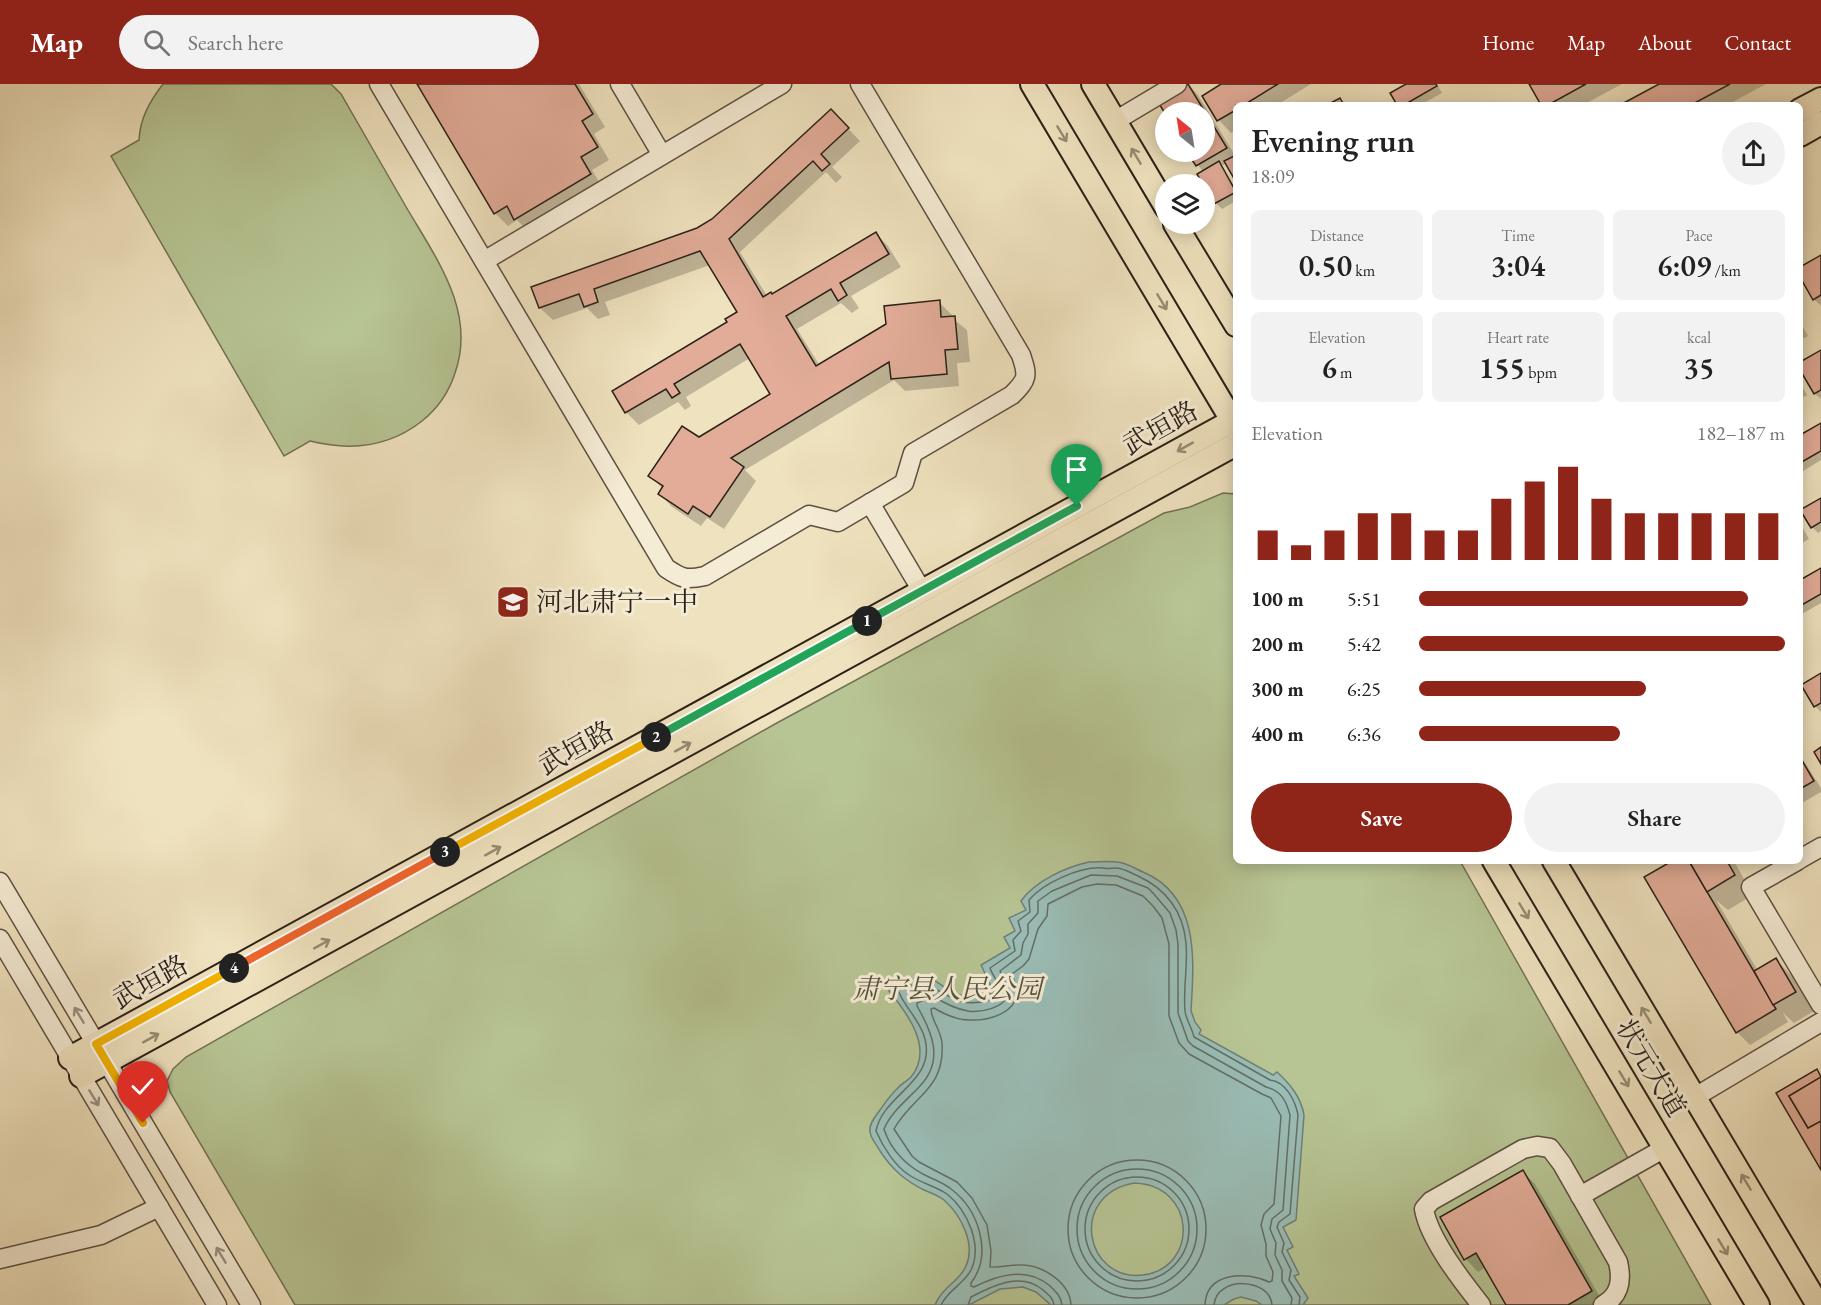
<!DOCTYPE html>
<html lang="en">
<head>
<meta charset="utf-8">
<style>
  :root { --surface:#fff; --page:#f2f2f2; --text:#222; --muted:#767676; --accent:#8f2418 }
  body { margin:0; font-family:"EB Garamond","Noto Serif SC",serif; background:var(--page); color:var(--text); height:100vh; display:flex; flex-direction:column; font-size:22px; white-space:nowrap }
  * { box-sizing:border-box; margin:0 }
  p { font-size:20px; color:var(--muted) }
  .icon { flex:none; width:33px; height:33px; fill:none; stroke:currentColor; stroke-width:2; stroke-linecap:round; stroke-linejoin:round }
  .map { position:relative; flex:1; overflow:hidden }
  .panel { position:absolute; left:1233px; top:18px; width:570px; height:762px; display:flex; flex-direction:column; background:var(--surface); border-radius:9px; box-shadow:0 3px 15px #0003 }
  .panel>* { flex:none }
  .needle { width:39px; rotate:330deg }
  .buttons { position:absolute; left:1155px; top:18px; display:grid; gap:12px }
  .buttons a { display:grid; place-items:center; width:60px; height:60px; border-radius:50%; background:var(--surface); box-shadow:0 3px 15px #0003; font-size:30px }
  .pin { position:absolute; display:grid; place-items:center; width:51px; height:51px; color:#fff; margin:-62px -26px; border-radius:50% 50% 50% 0; rotate:-45deg; box-shadow:0 0 6px #0007 }
  .pin .icon { rotate:45deg }
  .km { position:absolute; width:30px; height:30px; margin:-15px; border-radius:50%; background:#222; color:#fff; font-size:16px; line-height:30px; text-align:center }
  .round { display:grid; place-items:center; flex:none; width:63px; height:63px; border-radius:32px; background:var(--page) }
  .headline { display:flex; align-items:center; justify-content:space-between; height:102px; padding:0 18px }
  h1 { font-size:33px; font-weight:600; line-height:45px }
  .stats { display:grid; grid-template-columns:repeat(3,1fr); gap:9px; height:102px; padding:6px 18px }
  .stats div { display:grid; align-content:center; border-radius:9px; background:var(--page); text-align:center }
  .stats b { font-size:30px; font-weight:600 }
  .stats small { font-size:16px; font-weight:400 }
  .stats p { font-size:16px }
  .chart { height:168px; padding:12px 18px }
  .chart p { display:flex; justify-content:space-between }
  .chart svg { width:100%; height:108px; margin-top:6px; stroke:var(--accent); stroke-width:6 }
  .primary-button { display:flex; gap:12px; margin-top:auto; padding:12px 18px }
  .primary-button a { flex:1; height:69px; border-radius:36px; background:var(--accent); color:#fff; font-size:24px; font-weight:600; line-height:69px; text-align:center }
  .primary-button a+a { background:var(--page); color:var(--text) }
  ul { padding:0 18px; list-style:none; font-size:20px }
  li { display:grid; grid-template-columns:96px 72px 1fr; align-items:center; height:45px }
  li i { height:15px; border-radius:8px; background:var(--accent) }
  header { display:flex; align-items:center; gap:36px; box-sizing:border-box; height:84px; padding:0 30px; background:var(--accent); color:#fff }
  header strong { font-size:28px }
  nav { display:flex; gap:33px; margin-inline-start:auto; font-size:21px }
  .search { width:420px; height:54px; background:var(--page); display:flex; align-items:center; gap:15px; box-sizing:border-box; padding:0 21px; border-radius:33px; color:var(--muted); font-size:22px }
  .map>svg:first-child { display:block }
  .green { fill:#b7c493; stroke:#717256; stroke-width:1.5 }
  .water { fill:#9abdb6; stroke:#6e7f77; stroke-width:1.5; fill-rule:evenodd }
  .shadow { fill:#0003 }
  .lines { fill:none; stroke-linecap:round; stroke-linejoin:round }
  .shore { stroke:#626f67; stroke-width:1.5 }
  .building { fill:#e2ac98; stroke:#2b2118; stroke-width:1.5 }
  .minor-casing { stroke:#5c5142; stroke-width:21 }
  .major-casing { stroke:#2b2118; stroke-width:26 }
  .minor { stroke:#f5ecd5; stroke-width:18 }
  .major { stroke:#efe2be; stroke-width:22 }
  .oneway { stroke:#978b73 }
  .oneway2 { stroke:#9a9180 }
  .split-1-casing { stroke:#fff; stroke-width:12 }
  .split-2-casing { stroke:#fff; stroke-width:12 }
  .split-3-casing { stroke:#fff; stroke-width:12 }
  .split-4-casing { stroke:#fff; stroke-width:12 }
  .split-5-casing { stroke:#fff; stroke-width:12 }
  .split-1 { stroke:#22a559; stroke-width:8 }
  .split-2 { stroke:#22a559; stroke-width:8 }
  .split-3 { stroke:#f5b400; stroke-width:8 }
  .split-4 { stroke:#f0652b; stroke-width:8 }
  .split-5 { stroke:#f5b400; stroke-width:8 }
  .labels { text-anchor:middle; stroke-width:6; stroke-linejoin:round; paint-order:stroke }
  .street-label { font-size:27px; fill:#2b2118; stroke:#f5ecd5 }
  .poi-label { font-size:27px; fill:#2b2118; stroke:#f5ecd5; text-anchor:start }
  .park-label { font-size:27px; font-style:italic; fill:#55523d; stroke:#f5ecd5 }
</style>
</head>
<body>
<header>
<strong>Map</strong>
<div class="search"><svg class="icon" aria-label="search" viewBox="0 0 24 24"><circle cx="10" cy="10" r="6"/><path d="M15 15l6 6"/></svg>Search here</div>
<nav><a>Home</a><a>Map</a><a>About</a><a>Contact</a></nav>
</header>
<div class="map">
<svg width="1821" height="1221" viewBox="0 0 1821 1221">
  <rect width="100%" height="100%" fill="#efe2be"/>
  <filter id="stains"><feTurbulence type="fractalNoise" baseFrequency=".00333" numOctaves="4"/><feColorMatrix values="0 0 0 0 .2 0 0 0 0 .09 0 0 0 0 .02 0 0 0 .5 -.17"/></filter>
  <radialGradient id="worn" r=".72"><stop offset=".6" stop-color="#630" stop-opacity="0"/><stop offset="1" stop-color="#630" stop-opacity=".3"/></radialGradient>
  <g class="green">
    <path d="M 163,0 L 331,0 L 341,10 C 362,47 384,84 405,121 C 435,173 477,227 455,289 C 449,308 437,325 422,337 C 388,364 350,367 310,357 L 284,372 L 111,72 L 139,56 C 140,34 150,17 163,0 Z"/>
    <polygon points="1223,409 1236,410 1236,777 1460,777 1711,1221 295,1221 170,1008 167,997 173,985 186,973 775,640 1164,429 1190,423"/>
  </g>
  <path class="water" d="M 1089,778 C 1098,778 1108,777 1117,778 C 1125,778 1136,785 1143,788 C 1200,812 1194,876 1191,927 L 1195,938 L 1201,946 L 1199,950 L 1273,991 L 1277,988 C 1290,1000 1301,1013 1304,1031 L 1296,1136 L 1283,1143 L 1293,1163 L 1287,1166 L 1299,1190 L 1294,1192 L 1308,1214 L 1303,1221 L 1262,1221 L 1256,1217 L 1241,1213 L 1234,1215 L 1224,1221 L 1051,1221 L 1036,1208 L 1023,1203 L 1000,1205 L 969,1221 L 935,1221 C 942,1203 960,1197 966,1182 C 976,1160 961,1131 944,1116 C 938,1111 931,1109 924,1106 C 904,1096 892,1085 880,1067 C 877,1061 870,1054 870,1047 C 869,1039 876,1032 880,1026 C 885,1019 890,1011 897,1005 C 901,1000 907,997 911,993 C 934,965 908,930 889,907 L 892,894 L 919,904 L 931,894 C 957,912 963,917 994,909 L 981,881 L 1010,864 L 1004,853 L 1015,847 L 1009,834 L 1026,826 L 1021,817 C 1035,797 1066,783 1089,778 ZM 1134,1099 C 1197,1101 1199,1184 1143,1191 C 1085,1198 1068,1111 1134,1099 Z"/>
  <g class="shadow">
    <polygon points="418,0 579,0 605,43 594,50 609,76 592,86 602,103 528,147 517,136 508,142 495,129"/>
    <polygon points="1224,0 1311,0 1277,21 1236,21 1236,46 1231,49 1219,36 1204,12"/>
    <polygon points="1409,0 1437,0 1442,9 1420,21 1399,21"/>
    <polygon points="1531,0 1622,0 1583,21 1542,21"/>
    <polygon points="1663,0 1766,0 1727,21 1624,21"/>
    <polygon points="1189,1 1198,11 1236,73 1236,95 1227,79 1221,82 1236,105 1236,117 1222,125 1216,119 1199,90 1203,88 1189,68 1204,68 1204,28 1166,28 1160,18"/>
    <polygon points="831,27 860,57 832,83 842,93 836,99 826,88 740,168 767,212 773,211 875,149 888,162 901,183 851,212 859,224 852,229 841,219 797,245 820,282 939,218 952,231 952,234 967,246 970,278 957,279 959,302 905,307 894,296 745,386 756,397 724,445 707,434 701,442 672,423 660,410 663,405 650,392 699,354 772,310 750,274 686,313 691,322 685,326 678,318 639,341 626,328 614,308 729,238 739,229 710,181 605,218 610,231 598,235 587,224 553,236 540,224 533,204 697,145 713,137"/>
    <polygon points="1821,173 1821,222 1814,215 1800,190 1800,185"/>
    <polygon points="1800,238 1808,252 1800,256"/>
    <polygon points="1821,268 1821,315 1815,310 1800,283 1800,280"/>
    <polygon points="1800,299 1807,311 1800,315"/>
    <polygon points="1821,341 1821,376 1800,389 1800,353"/>
    <polygon points="1821,416 1821,447 1818,449 1812,443"/>
    <polygon points="1800,439 1809,455 1800,460"/>
    <polygon points="1821,485 1821,519 1802,530 1800,528 1800,498"/>
    <polygon points="1821,591 1821,628 1815,622"/>
    <polygon points="1800,671 1821,704 1821,708 1800,720"/>
    <polygon points="1675,777 1733,777 1735,779 1753,811 1728,826 1716,816 1758,887 1776,876 1795,895 1814,927 1794,939 1783,929 1788,938 1750,961 1737,948"/>
    <polygon points="1523,1088 1535,1100 1604,1220 1508,1221 1486,1183 1478,1188 1466,1175"/>
  </g>
  <g class="lines">
    <g class="shore">
      <circle cx="1137" cy="1145" r="69"/>
      <circle cx="1137" cy="1145" r="60"/>
      <circle cx="1137" cy="1145" r="52"/>
      <path d="M 941,1221 C 948,1206 964,1200 971,1186 C 983,1161 967,1126 947,1110 C 935,1102 921,1099 909,1091 C 895,1082 883,1063 876,1047 C 883,1010 936,998 925,955 C 921,937 904,923 898,906 L 901,904 L 920,910 L 932,903 C 954,916 965,923 991,916 C 996,914 1001,912 1000,906 C 999,898 992,891 990,884 L 1015,867 L 1013,856 L 1021,847 L 1018,837 L 1030,828 L 1029,816 C 1043,799 1081,782 1103,784 C 1107,785 1112,784 1116,784 C 1123,784 1131,789 1138,792 C 1166,805 1183,827 1186,859 C 1188,881 1183,905 1185,927 C 1186,936 1192,944 1194,953 L 1270,996 C 1286,998 1295,1016 1298,1031 L 1290,1130 L 1279,1138 L 1277,1143 L 1284,1159 L 1282,1168 L 1291,1186 L 1289,1196 L 1300,1213 L 1299,1221"/>
      <path d="M 968,1221 L 971,1213 C 992,1202 1021,1187 1043,1206 C 1049,1211 1053,1214 1054,1221"/>
      <path d="M 1062,1221 C 1061,1212 1056,1208 1050,1202 C 1027,1182 998,1191 974,1203 L 971,1202 L 971,1199 C 993,1170 979,1126 951,1105 C 945,1100 938,1097 931,1094 C 910,1085 891,1068 884,1045 C 891,1028 907,1016 919,1003 C 945,977 932,948 917,922 L 917,919 L 933,912 C 944,919 955,925 968,927 C 980,929 1006,924 1008,909 C 1008,901 1002,894 1000,887 L 1021,871 L 1023,859 L 1028,850 L 1028,840 L 1038,829 L 1038,817 L 1052,807 L 1091,791 L 1117,792 L 1148,804 L 1153,809 L 1170,829 L 1176,846 L 1178,860 L 1178,929 L 1188,957 L 1193,962 L 1266,1003 C 1281,1007 1286,1016 1290,1031 L 1283,1126 L 1272,1135 L 1270,1145 L 1276,1159 L 1275,1171 L 1282,1186 L 1282,1197 L 1292,1214 L 1291,1221"/>
      <path d="M 1071,1221 C 1070,1199 1044,1182 1023,1181 C 1012,1180 1001,1184 990,1183 L 991,1167 L 987,1141 L 972,1114 L 957,1098 L 919,1078 L 912,1072 L 894,1045 C 913,1011 945,1006 942,959 C 941,946 931,936 931,925 L 934,924 C 944,930 957,936 969,936 C 987,937 1016,930 1017,908 C 1017,901 1013,896 1012,890 L 1023,882 L 1029,875 L 1038,845 L 1047,832 L 1048,820 L 1082,803 L 1097,800 L 1116,801 L 1143,812 L 1153,822 L 1162,834 L 1169,860 L 1169,932 L 1179,959 L 1189,970 L 1262,1010 L 1271,1014 L 1281,1032 L 1274,1120 L 1264,1130 L 1261,1141 L 1266,1160 L 1266,1172 L 1273,1188 L 1272,1197 L 1269,1198 C 1246,1187 1206,1188 1205,1221"/>
      <path d="M 1214,1221 C 1216,1192 1270,1193 1272,1221"/>
    </g>
  </g>
  <g class="building">
    <polygon points="417,0 575,0 593,30 582,37 598,63 581,73 591,90 514,136 507,122 494,130"/>
    <polygon points="1188,0 1227,64 1196,82 1187,68 1204,68 1204,28 1166,28 1166,31 1158,18"/>
    <polygon points="1221,0 1278,0 1244,21 1236,21 1236,26 1217,37 1202,12"/>
    <polygon points="1406,0 1436,0 1437,2 1404,21 1397,21 1390,9"/>
    <polygon points="1529,0 1586,0 1548,21 1541,21"/>
    <polygon points="1659,0 1730,0 1691,21 1620,21"/>
    <polygon points="1340,14 1344,21 1327,21"/>
    <polygon points="831,25 849,44 821,70 830,80 822,87 813,77 729,155 763,213 771,208 772,210 876,148 889,170 840,199 847,211 838,217 831,205 786,232 816,282 886,240 884,222 940,216 941,233 955,232 958,265 945,266 947,290 891,295 889,278 731,374 744,383 710,433 693,422 688,430 658,410 663,402 648,392 682,342 699,353 770,310 740,260 674,300 680,309 672,314 666,305 625,329 612,307 727,238 725,235 737,228 700,167 594,205 598,218 584,223 579,210 539,224 531,203 697,144 712,135"/>
    <polygon points="1236,71 1236,98 1224,77"/>
    <polygon points="1219,77 1236,108 1214,120 1197,90"/>
    <polygon points="1821,171 1821,211 1813,216 1800,193 1800,183"/>
    <polygon points="1821,266 1821,306 1814,310 1800,286 1800,278"/>
    <polygon points="1821,339 1821,367 1800,379 1800,351"/>
    <polygon points="1821,414 1821,438 1811,444 1800,426"/>
    <polygon points="1821,484 1821,510 1800,522 1800,496"/>
    <polygon points="1821,589 1821,619 1814,623 1801,601"/>
    <polygon points="1821,663 1821,680 1814,668"/>
    <polygon points="1800,673 1814,697 1800,705"/>
    <polygon points="1672,777 1689,777 1776,925 1736,949 1644,793"/>
    <polygon points="1689,777 1727,777 1735,791 1707,808"/>
    <polygon points="1776,874 1796,908 1773,921 1754,887"/>
    <polygon points="1817,985 1821,993 1789,1012 1808,1044 1821,1037 1821,1086 1776,1009"/>
    <polygon points="1821,993 1821,1037 1808,1044 1789,1012"/>
    <polygon points="1523,1086 1592,1207 1568,1221 1506,1221 1476,1169 1464,1176 1440,1133"/>
  </g>
  <g class="lines">
    <g class="minor-casing">
      <g id="minor">
        <path d="M 379,0 L 666,484 C 682,495 686,496 705,492 L 809,431 L 838,438 L 904,399 L 913,369 L 1012,311 C 1028,295 1028,292 1021,271 L 860,0"/>
        <polyline points="620,0 662,71"/>
        <polyline points="1115,37 1177,0"/>
        <polyline points="484,177 782,0"/>
        <polyline points="870,419 922,507"/>
        <polyline points="1800,775 1821,763"/>
        <polyline points="1797,777 1751,803 1821,921"/>
        <polyline points="0,798 251,1221"/>
        <polyline points="0,855 217,1221"/>
        <polyline points="1695,1013 1821,938"/>
        <polyline points="1580,1112 1665,1064"/>
        <polyline points="0,1175 101,1151 159,1123"/>
        <path d="M 1481,1221 C 1462,1197 1429,1155 1424,1125 L 1431,1117 L 1523,1065 L 1537,1062 L 1550,1064 L 1562,1080 L 1618,1178 C 1622,1195 1621,1211 1603,1221"/>
      </g>
    </g>
    <g class="major-casing">
      <g id="major">
        <polyline points="1032,0 1236,343"/>
        <polyline points="1093,0 1166,123"/>
        <polyline points="1800,26 1821,15"/>
        <polyline points="1800,51 1821,39"/>
        <polyline points="1175,140 1236,241"/>
        <polyline points="1494,777 1758,1221"/>
        <polyline points="1554,777 1818,1221"/>
        <polyline points="70,974 1236,335"/>
        <polyline points="81,992 1236,360"/>
      </g>
    </g>
    <use href="#minor" class="minor"/>
    <use href="#major" class="major"/>
  </g>
  <defs><path id="oneway-shaft" d="M-6 0H5M1.5-3L5.5 0L1.5 3" fill="none" stroke-width="1.6" stroke-linecap="round" stroke-linejoin="round" transform="scale(1.5)"/></defs>
  <g class="oneway">
    <use href="#oneway-shaft" transform="translate(1062 50) rotate(59)"/>
    <use href="#oneway-shaft" transform="translate(1136 72) rotate(-121)"/>
    <use href="#oneway-shaft" transform="translate(1162 218) rotate(59)"/>
    <use href="#oneway-shaft" transform="translate(1185 363) rotate(151)"/>
    <use href="#oneway-shaft" transform="translate(683 663) rotate(-29)"/>
    <use href="#oneway-shaft" transform="translate(493 767) rotate(-29)"/>
    <use href="#oneway-shaft" transform="translate(1524 827) rotate(59)"/>
    <use href="#oneway-shaft" transform="translate(322 860) rotate(-29)"/>
    <use href="#oneway-shaft" transform="translate(1646 931) rotate(-121)"/>
    <use href="#oneway-shaft" transform="translate(151 954) rotate(-29)"/>
    <use href="#oneway-shaft" transform="translate(1624 995) rotate(59)"/>
    <use href="#oneway-shaft" transform="translate(1746 1098) rotate(-121)"/>
    <use href="#oneway-shaft" transform="translate(1723 1163) rotate(59)"/>
  </g>
  <g class="oneway2">
    <use href="#oneway-shaft" transform="translate(79 931) rotate(-121)"/>
    <use href="#oneway-shaft" transform="translate(94 1014) rotate(59)"/>
    <use href="#oneway-shaft" transform="translate(221 1171) rotate(-121)"/>
  </g>
  <g class="lines">
    <g class="split-1-casing">
      <polyline id="split-1" points="867,537 1077,422"/>
    </g>
    <g class="split-2-casing">
      <polyline id="split-2" points="656,653 867,537"/>
    </g>
    <g class="split-3-casing">
      <polyline id="split-3" points="445,768 656,653"/>
    </g>
    <g class="split-4-casing">
      <polyline id="split-4" points="234,884 445,768"/>
    </g>
    <g class="split-5-casing">
      <polyline id="split-5" points="143,1039 96,960 234,884"/>
    </g>
    <use href="#split-1" class="split-1"/>
    <use href="#split-2" class="split-2"/>
    <use href="#split-3" class="split-3"/>
    <use href="#split-4" class="split-4"/>
    <use href="#split-5" class="split-5"/>
  </g>
  <defs>
    <g id="school-square" transform="scale(1.725)"><rect x="-9" y="-9" width="18" height="18" rx="4" fill="#8f2418" stroke="#f5ecd5"/><path d="M0-5L7-2L0 1L-7-2ZM-4 1L0 2.5L4 1V4Q0 6-4 4Z" fill="#fff"/></g>
  </defs>
  <g fill-rule="evenodd">
    <use href="#school-square" x="513" y="518"/>
  </g>
  <g class="labels">
    <g class="street-label">
      <text transform="translate(1160 344) rotate(-29)" y="9">武垣路</text>
      <text transform="translate(576 664) rotate(-29)" y="9">武垣路</text>
      <text transform="translate(150 898) rotate(-29)" y="9">武垣路</text>
      <text transform="translate(1651 984) rotate(59)" y="9">状元大道</text>
    </g>
    <g class="poi-label">
      <text x="536" y="527">河北肃宁一中</text>
    </g>
    <g class="park-label">
      <text x="947" y="914">肃宁县人民公园</text>
    </g>
  </g>
  <rect width="100%" height="100%" filter="url(#stains)"/>
  <rect width="100%" height="100%" fill="url(#worn)"/>
</svg>
<div class="buttons">
<a><svg class="needle" viewBox="-14 -14 28 28"><path d="M0-13l5 13h-10z" fill="#e53935"/><path d="M0 13l5-13h-10z" fill="#767676"/></svg></a>
<a><svg class="icon" aria-label="layers" viewBox="0 0 24 24"><path d="M12 4l9 5-9 5-9-5zM3 14l9 5 9-5"/></svg></a>
</div>
<div class="pin" style="left:1077px;top:422px;background:#1e9e55"><svg class="icon" aria-label="arrive" viewBox="0 0 24 24"><path d="M6 21V4h12l-3 4 3 4H6"/></svg></div>
<div class="pin" style="left:143px;top:1039px;background:#d93025"><svg class="icon" aria-label="check" viewBox="0 0 24 24"><path d="M5 12l5 5 9-10"/></svg></div>
<b class="km" style="left:867px;top:537px">1</b>
<b class="km" style="left:656px;top:653px">2</b>
<b class="km" style="left:445px;top:768px">3</b>
<b class="km" style="left:234px;top:884px">4</b>
<section class="panel">
<div class="headline"><div><h1>Evening run</h1><p>18:09</p></div><a class="round"><svg class="icon" aria-label="share" viewBox="0 0 24 24"><path d="M12 15V3M7 8l5-5 5 5M5 13v7h14v-7"/></svg></a></div>
<div class="stats">
<div><p>Distance</p><b>0.50<small> km</small></b></div>
<div><p>Time</p><b>3:04</b></div>
<div><p>Pace</p><b>6:09<small> /km</small></b></div>
</div>
<div class="stats">
<div><p>Elevation</p><b>6<small> m</small></b></div>
<div><p>Heart rate</p><b>155<small> bpm</small></b></div>
<div><p>kcal</p><b>35</b></div>
</div>
<div class="chart"><p><span>Elevation</span>182–187 m</p>
<svg viewBox="0 0 160 44" preserveAspectRatio="none"><path d="M5 44V32M15 44V38M25 44V32M35 44V25M45 44V25M55 44V32M65 44V32M75 44V19M85 44V12M95 44V6M105 44V19M115 44V25M125 44V25M135 44V25M145 44V25M155 44V25"/></svg>
</div>
<ul>
<li><b>100 m</b>5:51<i style="width:90%"></i></li>
<li><b>200 m</b>5:42<i style="width:100%"></i></li>
<li><b>300 m</b>6:25<i style="width:62%"></i></li>
<li><b>400 m</b>6:36<i style="width:55%"></i></li>
</ul>
<div class="primary-button"><a>Save</a><a>Share</a></div>
</section>
</div>
</body>
</html>
